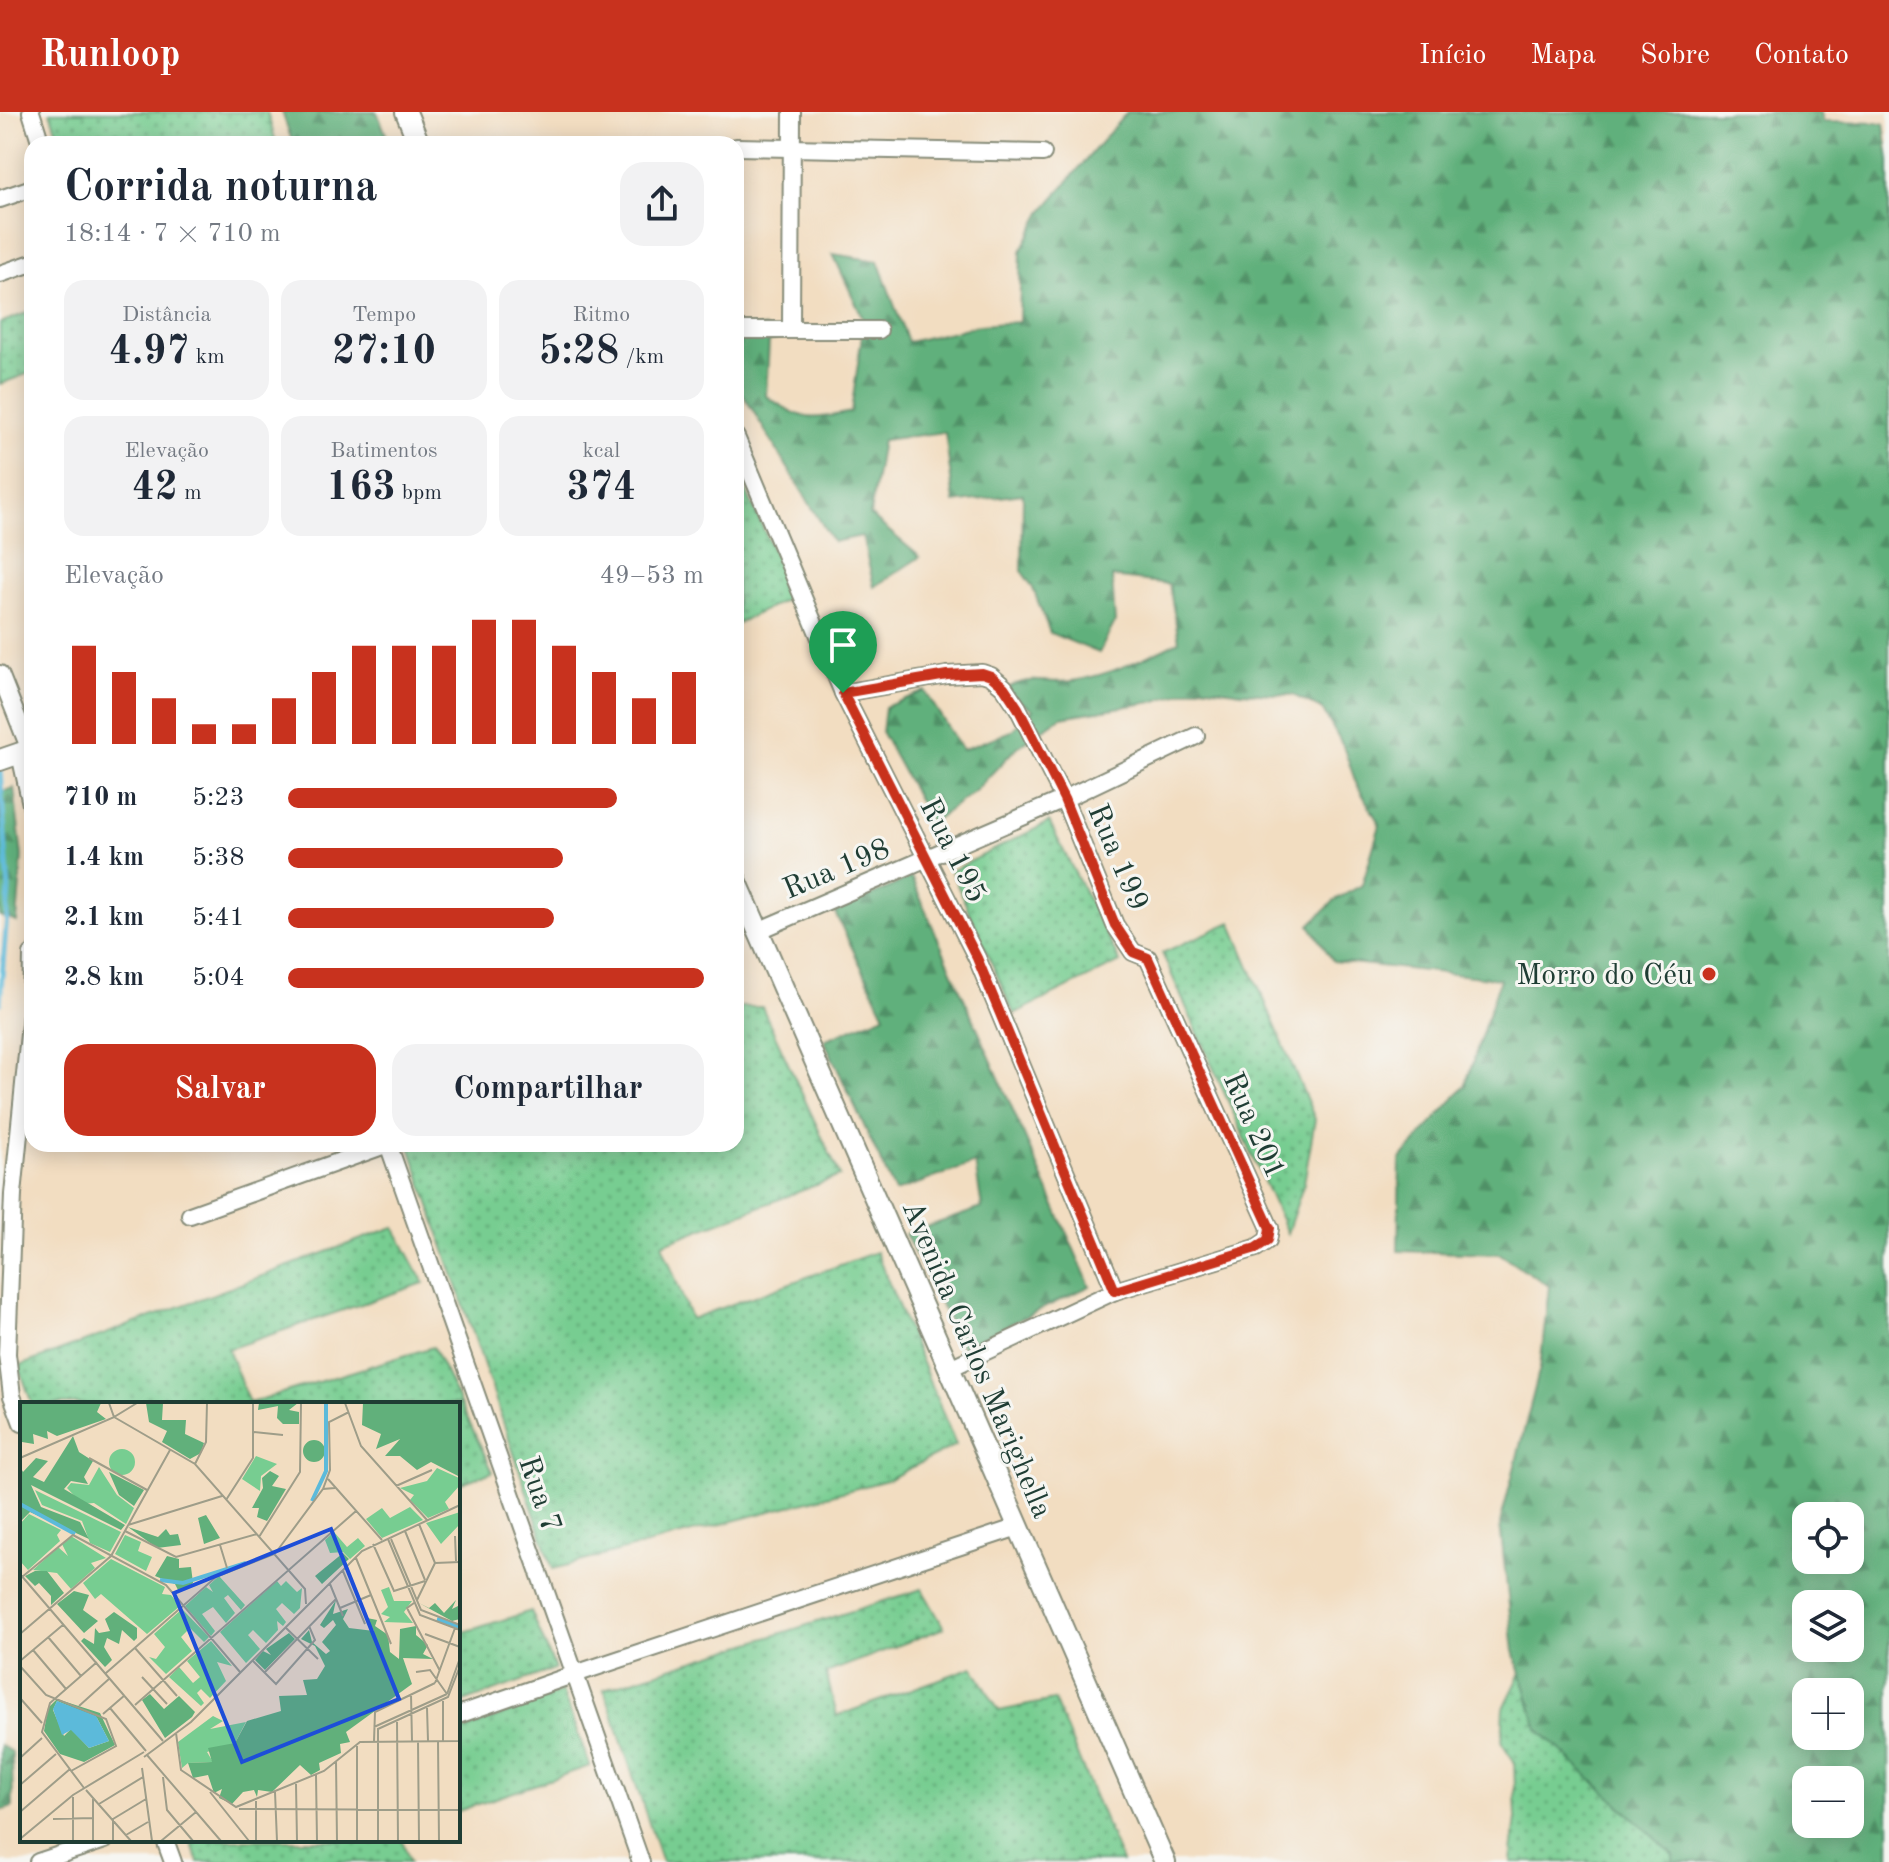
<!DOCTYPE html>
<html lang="pt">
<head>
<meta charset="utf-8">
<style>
  :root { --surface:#fff; --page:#f2f2f3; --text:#1f2937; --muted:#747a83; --accent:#c8321e }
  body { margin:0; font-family:"Old Standard TT",serif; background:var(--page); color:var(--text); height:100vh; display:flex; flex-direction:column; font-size:30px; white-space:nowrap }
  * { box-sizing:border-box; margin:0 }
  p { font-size:26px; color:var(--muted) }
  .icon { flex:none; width:44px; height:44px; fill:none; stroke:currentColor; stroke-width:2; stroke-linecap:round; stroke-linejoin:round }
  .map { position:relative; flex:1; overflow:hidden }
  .details { position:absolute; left:24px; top:24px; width:720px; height:1016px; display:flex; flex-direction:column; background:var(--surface); border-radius:24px; box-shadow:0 4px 20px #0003 }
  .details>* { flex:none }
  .tools { position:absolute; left:1792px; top:1390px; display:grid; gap:16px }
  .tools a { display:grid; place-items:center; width:72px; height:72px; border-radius:16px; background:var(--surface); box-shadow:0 4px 20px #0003; font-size:40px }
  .pin { position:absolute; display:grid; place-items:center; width:68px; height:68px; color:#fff; margin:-82px -34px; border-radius:50% 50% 50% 0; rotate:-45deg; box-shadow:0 0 8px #0007 }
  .pin .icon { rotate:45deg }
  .round { display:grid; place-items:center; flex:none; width:84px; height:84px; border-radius:24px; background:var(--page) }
  .head { display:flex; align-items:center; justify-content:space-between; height:136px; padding:0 40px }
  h1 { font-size:44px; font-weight:700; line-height:60px }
  .stats { display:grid; grid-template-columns:repeat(3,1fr); gap:12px; height:136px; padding:8px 40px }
  .stats div { display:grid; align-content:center; border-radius:20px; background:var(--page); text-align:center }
  .stats b { font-size:40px; font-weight:700 }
  .stats small { font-size:22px; font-weight:400 }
  .stats p { font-size:22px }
  .chart { height:224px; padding:16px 40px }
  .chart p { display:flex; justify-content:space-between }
  .chart svg { width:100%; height:144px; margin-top:8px; stroke:var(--accent); stroke-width:6 }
  .cta { display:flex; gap:16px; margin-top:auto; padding:16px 40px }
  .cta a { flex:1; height:92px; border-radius:24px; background:var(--accent); color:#fff; font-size:32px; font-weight:700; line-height:92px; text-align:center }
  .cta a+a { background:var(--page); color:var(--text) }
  ul { padding:0 40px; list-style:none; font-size:26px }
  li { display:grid; grid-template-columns:128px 96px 1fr; align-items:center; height:60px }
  li i { height:20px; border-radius:10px; background:var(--accent) }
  header { display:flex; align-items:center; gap:48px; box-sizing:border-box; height:112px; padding:0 40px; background:var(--accent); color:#fff }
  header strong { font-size:38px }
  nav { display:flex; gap:44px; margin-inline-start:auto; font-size:28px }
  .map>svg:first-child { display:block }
  .grass { fill:url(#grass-dots); stroke:#4b8562; stroke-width:2 }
  .forest { fill:url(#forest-firs); stroke:#407658; stroke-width:2; fill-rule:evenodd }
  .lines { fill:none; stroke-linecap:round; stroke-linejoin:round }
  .stream { stroke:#5cbada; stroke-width:5 }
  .minor-casing { stroke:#888d7a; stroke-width:20 }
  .major-casing { stroke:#888d7a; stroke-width:24 }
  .minor { stroke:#fff; stroke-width:16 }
  .major { stroke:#fff; stroke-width:20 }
  .route-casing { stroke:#fff; stroke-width:16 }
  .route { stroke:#c8321e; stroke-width:10 }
  .poi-dot { fill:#c8321e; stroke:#f6f6f2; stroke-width:3 }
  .labels { text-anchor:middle; stroke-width:6; stroke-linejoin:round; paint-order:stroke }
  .street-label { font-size:30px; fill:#1f3d34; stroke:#f6f6f2 }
  .poi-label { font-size:30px; fill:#1f3d34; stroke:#f6f6f2; text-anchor:end }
  .inset-river { fill:none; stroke:#5cbada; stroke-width:4 }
  .inset-road { fill:none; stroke:#9e9d89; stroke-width:2 }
  .view { fill:#1d4ed8; fill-opacity:0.15; stroke:#1d4ed8; stroke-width:4 }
  .inset-edge { fill:none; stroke:#1f3d34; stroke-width:4 }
</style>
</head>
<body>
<header>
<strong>Runloop</strong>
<nav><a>Início</a><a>Mapa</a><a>Sobre</a><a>Contato</a></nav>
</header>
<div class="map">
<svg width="1889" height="1750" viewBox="0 0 1889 1750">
  <defs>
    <pattern id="grass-dots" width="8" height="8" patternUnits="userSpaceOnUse" patternTransform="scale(2)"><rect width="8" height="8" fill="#77cd91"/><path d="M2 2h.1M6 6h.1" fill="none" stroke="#61a877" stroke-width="1.8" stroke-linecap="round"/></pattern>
    <pattern id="forest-firs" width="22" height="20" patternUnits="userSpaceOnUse" patternTransform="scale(2)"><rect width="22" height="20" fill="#61b07b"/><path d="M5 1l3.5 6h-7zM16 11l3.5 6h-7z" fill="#4f9066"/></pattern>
  </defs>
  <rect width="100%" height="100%" fill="#f6f6f2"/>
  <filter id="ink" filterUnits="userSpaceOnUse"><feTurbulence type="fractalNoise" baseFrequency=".0125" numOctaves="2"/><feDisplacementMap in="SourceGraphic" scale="16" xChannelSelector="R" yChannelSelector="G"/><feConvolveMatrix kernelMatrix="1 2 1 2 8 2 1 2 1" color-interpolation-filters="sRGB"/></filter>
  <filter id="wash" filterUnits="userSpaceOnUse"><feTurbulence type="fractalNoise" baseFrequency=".006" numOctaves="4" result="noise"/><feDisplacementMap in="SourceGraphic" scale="32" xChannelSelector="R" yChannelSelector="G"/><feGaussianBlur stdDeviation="1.8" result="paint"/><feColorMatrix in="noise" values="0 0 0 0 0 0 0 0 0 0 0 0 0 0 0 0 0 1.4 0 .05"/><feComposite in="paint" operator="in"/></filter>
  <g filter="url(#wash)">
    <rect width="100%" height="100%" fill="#f2ddc1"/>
    <g class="grass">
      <polygon points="50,0 267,0 276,30 270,32 61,32"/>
      <polygon points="32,199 32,260 0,272 0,211"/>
      <polygon points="745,376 793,484 736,512 736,380"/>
      <polygon points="1049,710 1120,850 1014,902 951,759"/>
      <polygon points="1231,810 1315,1007 1304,1071 1287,1121 1162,841"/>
      <polygon points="736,895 762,895 840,1064 662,1132 691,1207 876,1140 956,1333 887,1368 553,1457 409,1032 736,1032"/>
      <polygon points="394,1115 424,1171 228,1237 249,1291 433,1235 493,1360 458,1372 458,1292 32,1292 19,1254"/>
      <polygon points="922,1477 944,1516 826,1561 837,1604 973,1555 999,1599 1054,1588 1122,1750 662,1750 604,1577"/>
      <polygon points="531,1499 555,1557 458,1592 458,1522"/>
      <polygon points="1521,1561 1538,1617 1673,1743 1673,1750 1511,1750 1516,1706 1514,1649 1502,1631 1504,1596"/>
      <polygon points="562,1579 590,1654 458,1699 458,1621"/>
      <polygon points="191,1728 402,1728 410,1750 198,1750"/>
    </g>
    <g class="forest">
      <polygon points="282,0 377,0 390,32 293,32"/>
      <path d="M 1127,0 L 1821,0 L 1823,10 L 1884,11 L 1889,49 L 1889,1750 L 1673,1750 L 1673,1743 L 1538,1617 L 1514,1539 L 1500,1412 L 1540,1256 L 1549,1174 L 1500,1142 L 1398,1139 L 1400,1048 L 1465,974 L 1500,867 L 1333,849 L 1310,813 L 1335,788 L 1362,773 L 1380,713 L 1356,671 L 1343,634 L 1322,597 L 1293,583 L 1241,580 L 1202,574 L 1153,590 L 1061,605 L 1016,636 L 975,679 L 931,711 L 882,621 L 885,595 L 925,579 L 962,638 L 1011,619 L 1033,598 L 1005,578 C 1030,561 1045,573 1072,569 C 1111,563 1145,546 1179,529 L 1169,472 L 1112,465 L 1115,510 L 1099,541 L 1050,521 L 1032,474 L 1022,460 L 1023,382 L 954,391 L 945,320 L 882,328 L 870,403 L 920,445 L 874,475 L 862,424 L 833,430 L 736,271 L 736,217 L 764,215 L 777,227 L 769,230 L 766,284 C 805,309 804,309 851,300 L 864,209 L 833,142 L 878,149 L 908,230 L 980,213 L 1019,210 L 1021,139 L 1044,97 ZM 1806,1404 L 1850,1404 L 1850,1448 L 1806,1448 ZM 1806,1492 L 1850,1492 L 1850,1536 L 1806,1536 ZM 1806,1580 L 1850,1580 L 1850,1624 L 1806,1624 ZM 1806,1668 L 1850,1668 L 1850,1712 L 1806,1712 Z"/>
      <polygon points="14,676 22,744 17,810 0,804 0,680"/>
      <polygon points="911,765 1090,1174 962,1235 905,1122 982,1096 975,1051 895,1080 824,928 885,903 835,801"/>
      <polygon points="0,1633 12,1640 13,1695 0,1699"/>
    </g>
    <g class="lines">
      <polyline class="stream" points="0,658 9,778 0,891"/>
    </g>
  </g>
  <g filter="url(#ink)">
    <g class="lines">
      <g class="minor-casing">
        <g id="minor">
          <polyline points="31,0 41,32"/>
          <polyline points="736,35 1043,41"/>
          <polyline points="0,87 32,76"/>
          <polyline points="0,162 32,151"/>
          <polyline points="736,218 879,218"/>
          <polyline points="791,218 792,0"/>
          <polyline points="736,325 843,581 977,846 1115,1179"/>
          <polyline points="0,562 30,638"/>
          <polyline points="843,581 947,563 982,561 991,564 1004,575 1018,596 1064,687 1115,813 1133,840 1148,846 1270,1116 1268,1128 1256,1136 1115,1179 950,1256"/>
          <polyline points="20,642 32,697"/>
          <polyline points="760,818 1064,687 1196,624"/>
          <polyline points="388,1032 641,1750"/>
          <polyline points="190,1103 388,1032"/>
          <polyline points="22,1311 12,1284 7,1242 13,1082 31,902 32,842"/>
          <polyline points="458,1603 575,1562 1018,1415"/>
          <polyline points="165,1728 173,1750"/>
          <polyline points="38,1750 105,1728"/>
        </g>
      </g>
      <g class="major-casing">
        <g id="major">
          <polyline points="406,0 419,32"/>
          <polyline points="0,648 32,637"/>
          <polyline points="736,768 1165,1750"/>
        </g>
      </g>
      <use href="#minor" class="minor"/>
      <use href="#major" class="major"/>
    </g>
  </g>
  <g class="lines" filter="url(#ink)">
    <g class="route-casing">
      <polygon id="route" points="982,561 991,564 1004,575 1018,596 1064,687 1115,813 1133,840 1148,846 1270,1116 1268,1128 1256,1136 1115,1179 977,846 843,581 947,563"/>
    </g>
    <use href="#route" class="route"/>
  </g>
  <circle class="poi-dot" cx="1709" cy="862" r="8"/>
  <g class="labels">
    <g class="street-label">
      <text transform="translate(954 738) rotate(63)" y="10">Rua 195</text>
      <text transform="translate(1119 745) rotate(67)" y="10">Rua 199</text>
      <text transform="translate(836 756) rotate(-23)" y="10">Rua 198</text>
      <text transform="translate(1255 1013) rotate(66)" y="10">Rua 201</text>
      <text transform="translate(978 1247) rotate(67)" y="10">Avenida Carlos Marighella</text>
      <text transform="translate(541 1382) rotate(71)" y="10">Rua 7</text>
    </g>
    <g class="poi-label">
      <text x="1693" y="872">Morro do Céu</text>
    </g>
  </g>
  <g transform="translate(20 1290)">
    <rect width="440" height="440" fill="#f2ddc1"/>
    <path d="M89 60a13 13 0 1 1 26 0a13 13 0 1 1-26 0ZM 236,54 L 257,62 L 241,74 L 240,89 L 222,77 ZM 79,65 L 97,93 L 114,106 L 106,122 L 74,101 L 62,102 L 47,86 L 51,81 L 69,83 ZM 417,66 L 439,76 L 440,83 L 425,100 L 429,107 L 408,116 L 390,98 L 394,93 L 380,86 L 407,79 ZM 15,88 L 101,130 L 90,150 L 70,141 L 62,119 L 22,103 ZM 390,105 L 403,118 L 362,136 L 346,117 L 362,106 L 370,116 ZM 440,110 L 440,122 L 421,142 L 406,121 ZM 9,112 L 41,128 L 37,133 L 40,139 L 8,168 L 0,159 L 0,122 ZM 314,130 L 327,145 L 338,136 L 345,144 L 330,157 L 323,150 L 310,151 L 305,138 ZM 105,133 L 121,140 L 118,149 L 132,155 L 126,169 L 95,152 ZM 51,134 L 86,156 L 71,161 L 75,166 L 51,187 L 37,171 L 13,168 L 38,145 L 48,154 L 42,142 ZM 91,157 L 145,185 L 142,192 L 151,193 L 160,204 L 127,232 L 81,192 L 75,197 L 63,181 ZM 199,174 L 225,203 L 221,208 L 208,193 L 204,196 L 215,211 L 206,221 L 193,205 L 182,212 L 195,229 L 191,234 L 165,204 L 186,185 L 193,190 L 189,183 ZM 257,179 L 261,184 L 266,179 L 277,190 L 282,186 L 280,206 L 274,212 L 262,201 L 256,207 L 266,220 L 263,224 L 257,219 L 258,228 L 246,241 L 233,228 L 228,233 L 240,247 L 226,261 L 200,230 ZM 369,185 L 374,199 L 392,199 L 384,210 L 393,221 L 364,220 L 370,215 L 361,212 L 368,205 L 361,188 ZM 162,207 L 189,235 L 184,240 L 170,226 L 161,235 L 172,249 L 146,272 L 129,255 L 136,257 L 145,245 L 134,232 ZM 191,239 L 212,264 L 197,260 L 206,279 L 190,296 L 181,287 L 177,291 L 184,301 L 181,304 L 149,275 L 159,265 L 173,281 L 180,275 L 167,259 ZM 193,314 L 203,319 L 190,327 L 226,320 L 215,341 L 187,350 L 193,360 L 168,361 L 162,366 L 158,340 Z" fill="#77cd91"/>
    <path d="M 0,1 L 81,1 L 77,10 L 86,17 L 37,34 L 27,29 L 28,37 L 13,32 L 14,42 L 2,40 L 0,53 ZM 126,1 L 143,1 L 142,18 L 166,18 L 165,32 L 184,41 L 181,51 L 170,57 L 142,40 L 147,29 L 129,20 ZM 239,1 L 278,1 L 269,8 L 279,10 L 279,22 L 263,22 L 257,16 L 258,4 L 238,8 ZM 343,1 L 440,1 L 440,75 L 411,60 L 397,68 L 380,54 L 365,54 L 380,37 L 356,47 L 361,32 L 342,23 ZM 53,34 L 59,50 L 73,59 L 64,75 L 68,82 L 51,79 L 44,87 L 105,123 L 101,128 L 11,83 L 21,105 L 60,120 L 69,137 L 10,110 L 0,120 L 0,64 L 3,70 L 16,56 L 28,59 L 13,75 L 24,80 ZM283 49a11 11 0 1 1 22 0a11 11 0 1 1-22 0ZM 250,69 L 259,74 L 252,84 L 266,87 L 247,119 L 237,115 L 239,106 L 232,106 L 243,86 L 242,76 ZM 89,70 L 124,88 L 114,104 L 99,93 ZM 186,113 L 200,136 L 184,142 L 178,116 ZM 108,125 L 138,135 L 146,127 L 150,133 L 158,132 L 161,143 L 137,146 ZM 323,151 L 329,157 L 302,182 L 295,174 ZM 147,154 L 159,157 L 159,166 L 171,165 L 173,181 L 159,190 L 155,182 L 135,174 ZM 15,169 L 27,169 L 44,191 L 31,203 L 31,194 L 19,181 L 15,184 L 5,174 ZM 54,189 L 69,193 L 63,208 L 78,219 L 64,231 L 37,202 ZM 316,198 L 313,212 L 328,207 L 323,217 L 329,226 L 354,229 L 347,216 L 357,218 L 355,224 L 368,233 L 370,250 L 379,257 L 380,227 L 396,224 L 396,233 L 408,243 L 403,252 L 413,257 L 383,256 L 392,282 L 326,330 L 330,340 L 320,342 L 321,351 L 299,361 L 300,368 L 291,373 L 280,363 L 252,390 L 238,388 L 237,395 L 234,388 L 223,390 L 212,402 L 199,396 L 202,387 L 194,391 L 188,373 L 173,376 L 168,361 L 192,360 L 188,346 L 215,341 L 227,319 L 261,309 L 259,294 L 287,293 L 283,278 L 297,277 L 305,264 L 295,244 L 281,237 L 289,228 L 292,240 L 306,252 L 310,249 L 302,240 L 316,223 L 313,218 L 304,226 L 300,223 ZM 436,198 L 432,207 L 440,203 L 440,217 L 432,219 L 399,201 L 409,206 L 415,201 L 424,211 ZM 94,210 L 117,226 L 117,236 L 114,239 L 102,228 L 99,242 L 87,236 L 84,245 L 92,258 L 85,265 L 61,239 L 64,236 L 74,242 L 75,226 L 79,231 L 90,229 L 85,217 ZM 269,231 L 275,237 L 245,268 L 235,258 L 243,249 L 251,253 L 246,247 ZM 130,292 L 144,307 L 159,294 L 175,310 L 172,315 L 145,336 L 122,298 ZM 37,297 L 80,311 L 95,343 L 64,360 L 40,352 L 24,329 L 28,306 ZM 37,299 L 77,316 L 89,339 L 69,346 L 51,327 L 44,334 L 33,308 Z" fill="#61b07b" fill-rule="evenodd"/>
    <path d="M 37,299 L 76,314 L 89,339 L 69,346 L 51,328 L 42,333 L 33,307 Z" fill="#5cbada"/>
    <path class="inset-river" d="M 292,99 L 306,69 L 306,1M 0,102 L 55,132M 140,178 L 163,181 L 226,161M 417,217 L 440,225"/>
    <path class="inset-road" d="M 89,1 L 94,15 L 117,1M 325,1 L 341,44 L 407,118M 234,30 L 263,33M 0,56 L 94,15 L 175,62 L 285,187 L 286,202M 69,56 L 127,88M 175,62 L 186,40 L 187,1M 308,77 L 362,138M 376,84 L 412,68M 303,87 L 310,68 L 309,20 L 329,10M 206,98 L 233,56 L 233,1M 399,122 L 415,161M 108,123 L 202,94M 105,129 L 156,155 L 237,132M 385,129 L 405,178M 435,134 L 436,159M 239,135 L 280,70 L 281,1M 368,137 L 400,213 L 440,228M 371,137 L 401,208 L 440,223M 353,142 L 374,189 L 405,179M 200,143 L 207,166M 254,153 L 303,87 L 315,86M 336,156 L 371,242M 415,161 L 440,160M 323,169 L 345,222M 0,172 L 143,339M 2,175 L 53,133 L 146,183 L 220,270M 310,182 L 323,214M 397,198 L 415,161M 394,201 L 387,206 L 420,269M 320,206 L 351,193M 265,225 L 298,257M 0,232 L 91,154 L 150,48M 405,232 L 440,245M 28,235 L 61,274M 115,246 L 157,294M 13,248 L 46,287M 232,258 L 256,282 L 295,238 L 289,224M 0,259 L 44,222M 0,264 L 26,293 L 86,317 L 96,344 L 51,369M 245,270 L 316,197M 396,270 L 410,268 L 427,292M 86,271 L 196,175 L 254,152M 122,275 L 147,302M 415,281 L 435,226M 440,284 L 440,339M 391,292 L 392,339M 427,292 L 440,256M 0,296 L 22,321M 115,303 L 336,109M 59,304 L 90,276M 90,306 L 126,349M 407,306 L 408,339M 83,312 L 105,293M 377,318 L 378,439M 354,325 L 427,292M 156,331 L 161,368 L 216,405 L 304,369 L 340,340 L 440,339M 354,339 L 355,310 L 415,281M 398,339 L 399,439M 418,339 L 419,439M 423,339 L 423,299M 439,339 L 439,439M 337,344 L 337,439M 127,353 L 201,439M 124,355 L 171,320 L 342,149 L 440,103M 0,356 L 22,336M 316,359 L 317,439M 122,366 L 132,439M 296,373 L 297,439M 143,375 L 147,408 L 173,439M 276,382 L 277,439M 0,383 L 36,352M 64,386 L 22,330 L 30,301 L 77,260M 66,388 L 111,439M 190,390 L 229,439M 255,390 L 257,439M 53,395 L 53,439M 73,397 L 73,439M 236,399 L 236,439M 79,402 L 123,375M 219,407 L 440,408M 0,410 L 50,367M 33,417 L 73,416M 106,433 L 128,420M 0,437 L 53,393 L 124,350M 93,439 L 93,417 L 126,397M 141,439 L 176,410M 358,439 L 358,327 L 428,295 L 440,264"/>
    <path class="view" d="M 311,127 L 379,297 L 222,360 L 154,191 Z"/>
    <rect width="440" height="440" class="inset-edge"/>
  </g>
</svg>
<div class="tools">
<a><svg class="icon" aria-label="locate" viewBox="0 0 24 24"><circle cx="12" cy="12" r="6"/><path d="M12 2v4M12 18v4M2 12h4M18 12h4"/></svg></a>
<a><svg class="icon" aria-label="layers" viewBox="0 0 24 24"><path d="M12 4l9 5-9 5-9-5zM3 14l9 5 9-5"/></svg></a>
<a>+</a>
<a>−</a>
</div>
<div class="pin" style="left:843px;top:581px;background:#1e9e55"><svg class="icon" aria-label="arrive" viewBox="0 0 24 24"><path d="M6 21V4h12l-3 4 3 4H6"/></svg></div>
<section class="details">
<div class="head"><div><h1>Corrida noturna</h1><p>18:14 · 7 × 710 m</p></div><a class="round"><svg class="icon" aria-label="share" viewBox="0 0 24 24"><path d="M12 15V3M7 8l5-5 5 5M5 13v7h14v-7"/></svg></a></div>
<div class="stats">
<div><p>Distância</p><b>4.97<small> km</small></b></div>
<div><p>Tempo</p><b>27:10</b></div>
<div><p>Ritmo</p><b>5:28<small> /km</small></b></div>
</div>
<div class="stats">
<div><p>Elevação</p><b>42<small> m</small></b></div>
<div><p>Batimentos</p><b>163<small> bpm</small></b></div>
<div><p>kcal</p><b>374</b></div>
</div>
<div class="chart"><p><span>Elevação</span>49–53 m</p>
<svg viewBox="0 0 160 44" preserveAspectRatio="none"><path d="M5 44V14M15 44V22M25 44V30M35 44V38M45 44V38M55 44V30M65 44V22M75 44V14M85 44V14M95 44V14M105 44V6M115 44V6M125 44V14M135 44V22M145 44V30M155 44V22"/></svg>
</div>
<ul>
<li><b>710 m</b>5:23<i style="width:79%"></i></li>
<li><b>1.4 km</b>5:38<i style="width:66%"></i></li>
<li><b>2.1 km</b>5:41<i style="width:64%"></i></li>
<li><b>2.8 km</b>5:04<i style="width:100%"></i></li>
</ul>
<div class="cta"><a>Salvar</a><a>Compartilhar</a></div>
</section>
</div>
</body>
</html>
